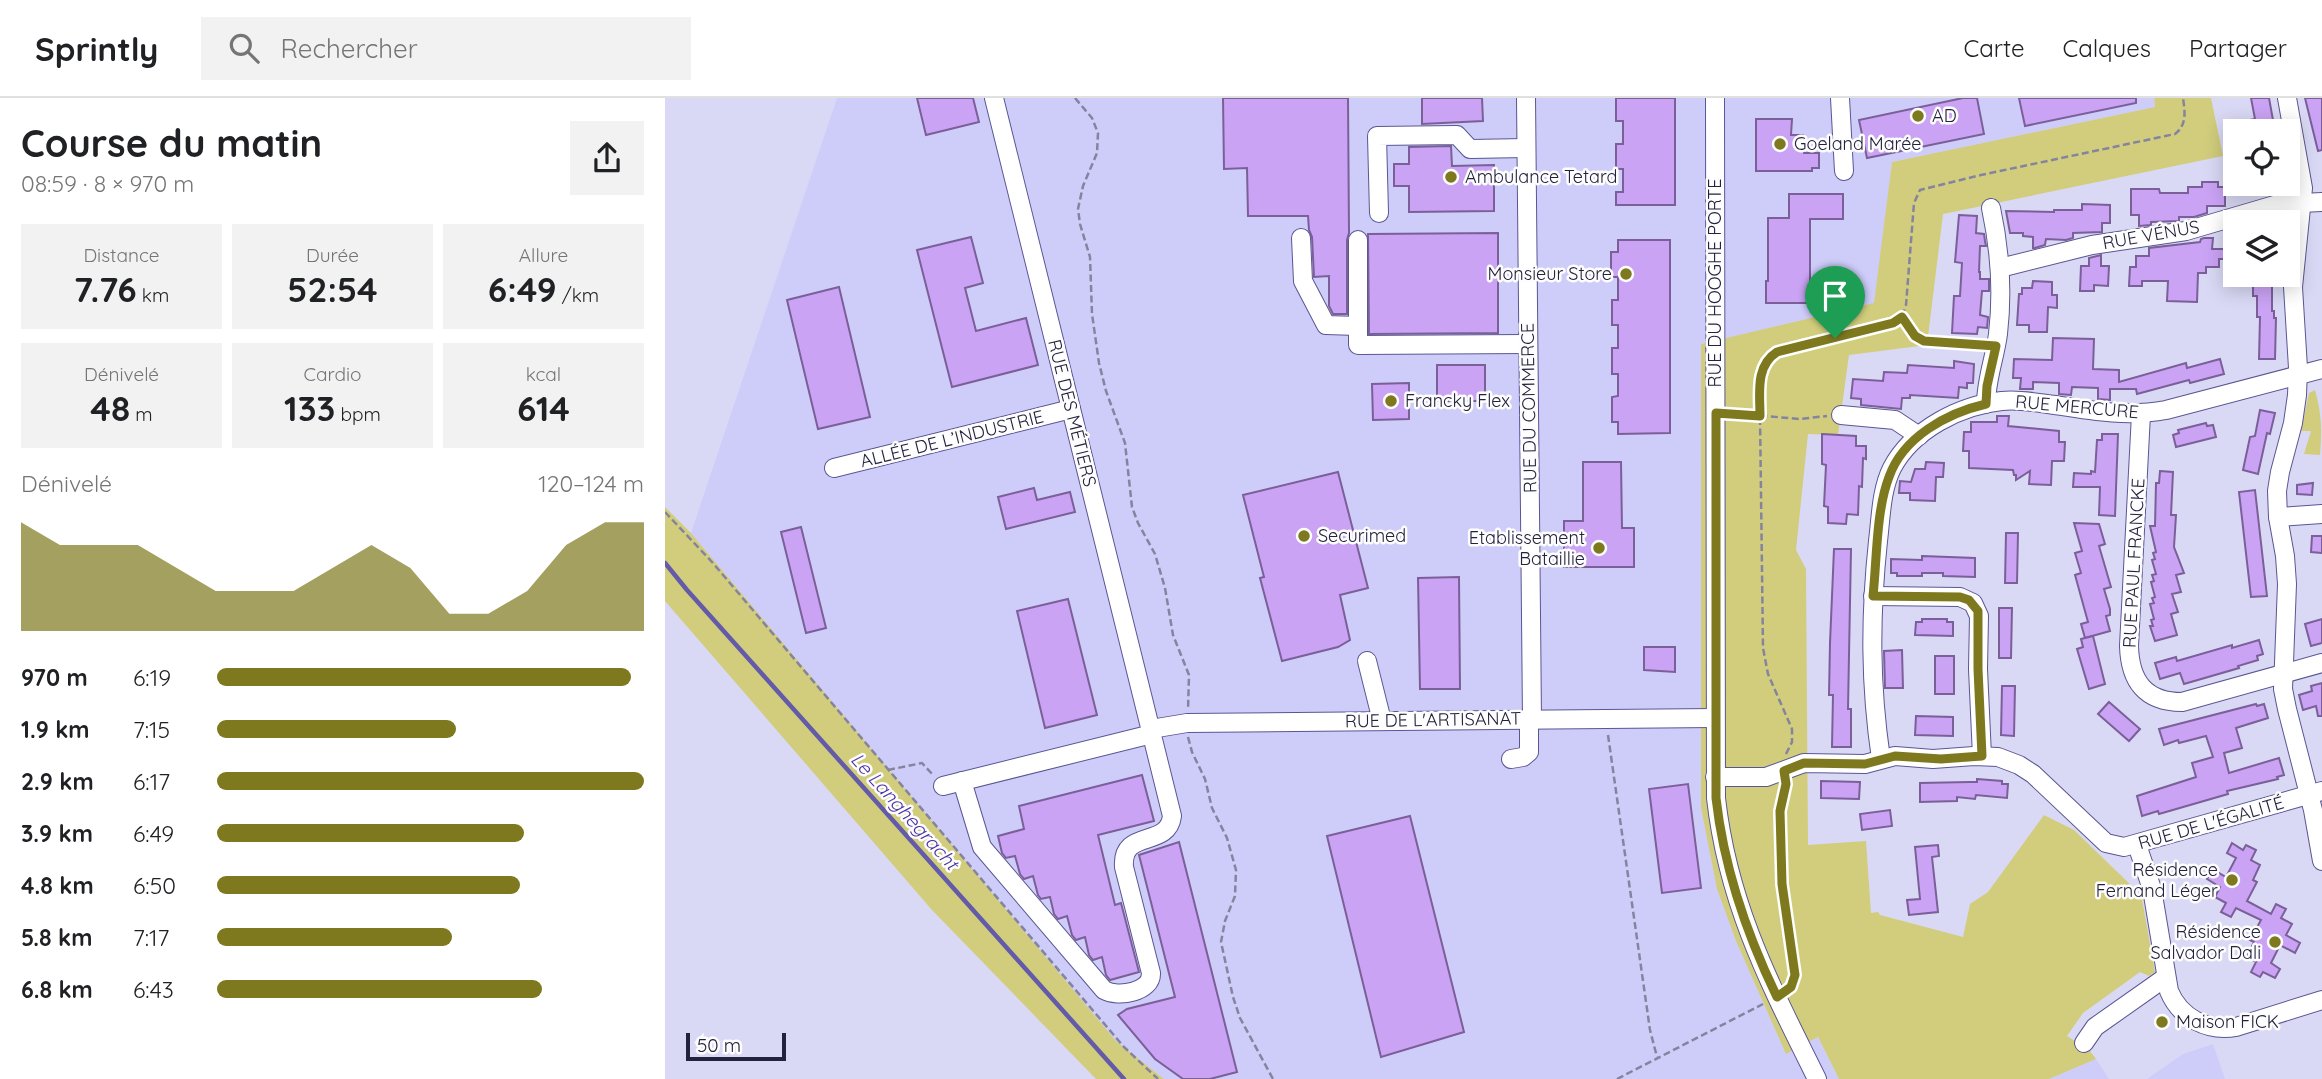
<!DOCTYPE html>
<html lang="fr">
<head>
<meta charset="utf-8">
<style>
  :root { --surface:#fff; --page:#f2f2f2; --text:#202124; --muted:#757577; --line:#e0e0e0; --accent:#7e791e }
  body { margin:0; font-family:Quicksand,sans-serif; background:var(--page); color:var(--text); height:100vh; display:flex; flex-direction:column; font-size:26px; white-space:nowrap }
  * { box-sizing:border-box; margin:0 }
  p { font-size:23px; color:var(--muted) }
  .icon { flex:none; width:38px; height:38px; fill:none; stroke:currentColor; stroke-width:2; stroke-linecap:round; stroke-linejoin:round }
  .map { position:relative; flex:1; overflow:hidden }
  .side { display:flex; flex-direction:column; background:var(--surface); width:665px }
  .side>* { flex:none }
  .tools { position:absolute; left:1558px; top:21px; display:grid; gap:14px }
  .tools a { display:grid; place-items:center; width:77px; height:77px; border-radius:0px; background:var(--surface); box-shadow:0 4px 18px #0003; font-size:35px }
  .scale { position:absolute; left:21px; bottom:18px; width:100px; box-sizing:border-box; padding-left:7px; border:4px solid #23213b; border-top:0; font-size:19px; line-height:24px; white-space:nowrap; color:#23213b; -webkit-text-stroke:5px #fdfdfd; paint-order:stroke }
  .pin { position:absolute; display:grid; place-items:center; width:60px; height:60px; color:#fff; margin:-72px -30px; border-radius:50% 50% 50% 0; rotate:-45deg; box-shadow:0 0 7px #0007 }
  .pin .icon { rotate:45deg }
  .round { display:grid; place-items:center; flex:none; width:74px; height:74px; border-radius:0px; background:var(--page) }
  .summary { display:flex; align-items:center; justify-content:space-between; height:119px; padding:0 21px }
  h1 { font-size:38px; font-weight:700; line-height:52px }
  .stats { display:grid; grid-template-columns:repeat(3,1fr); gap:10px; height:119px; padding:7px 21px }
  .stats div { display:grid; align-content:center; border-radius:0px; background:var(--page); text-align:center }
  .stats b { font-size:35px; font-weight:700 }
  .stats small { font-size:19px; font-weight:400 }
  .stats p { font-size:19px }
  .chart { height:196px; padding:14px 21px }
  .chart p { display:flex; justify-content:space-between }
  .chart svg { width:100%; height:126px; margin-top:7px; fill:var(--accent); opacity:.7 }
  ul { padding:0 21px; list-style:none; font-size:23px }
  li { display:grid; grid-template-columns:112px 84px 1fr; align-items:center; height:52px }
  li i { height:18px; border-radius:9px; background:var(--accent) }
  header { display:flex; align-items:center; gap:42px; box-sizing:border-box; height:98px; padding:0 35px; background:var(--surface); border-bottom:2px solid var(--line) }
  header strong { font-size:33px }
  nav { display:flex; gap:38px; margin-inline-start:auto; font-size:24px }
  .search { width:490px; height:63px; background:var(--page); display:flex; align-items:center; gap:18px; box-sizing:border-box; padding:0 24px; border-radius:0px; color:var(--muted); font-size:26px }
  main { display:flex; flex:1; min-height:0 }
  .map>svg:first-child { display:block }
  .built { fill:#cecdfa }
  .green { fill:#d1cd7c }
  .lines { fill:none; stroke-linecap:round; stroke-linejoin:round }
  .stream { stroke:#635aa9; stroke-width:4.5 }
  .building { fill:#caa3f4; stroke:#7b5f99; stroke-width:2 }
  .minor-casing { stroke:#5a5692; stroke-width:20 }
  .path { stroke:#85849f; stroke-width:2.5; stroke-dasharray:7 3.5; stroke-linecap:butt }
  .minor { stroke:#fff; stroke-width:18 }
  .route-casing { stroke:#fff; stroke-width:14 }
  .route { stroke:#7e791e; stroke-width:9 }
  .poi-dot { fill:#7e791e; stroke:#fdfdfd; stroke-width:2.5 }
  .labels { text-anchor:middle; stroke-width:5; stroke-linejoin:round; paint-order:stroke }
  .poi-label { font-size:18px; fill:#23213b; stroke:#fdfdfd; text-anchor:start }
  .street-label { font-size:18px; fill:#23213b; stroke:#fdfdfd }
  .water-label { font-size:19px; font-style:italic; fill:#4b31a7; stroke:#fdfdfd }
</style>
</head>
<body>
<header>
<strong>Sprintly</strong>
<div class="search"><svg class="icon" aria-label="search" viewBox="0 0 24 24"><circle cx="10" cy="10" r="6"/><path d="M15 15l6 6"/></svg>Rechercher</div>
<nav><a>Carte</a><a>Calques</a><a>Partager</a></nav>
</header>
<main>
<section class="side">
<div class="summary"><div><h1>Course du matin</h1><p>08:59 · 8 × 970 m</p></div><a class="round"><svg class="icon" aria-label="share" viewBox="0 0 24 24"><path d="M12 15V3M7 8l5-5 5 5M5 13v7h14v-7"/></svg></a></div>
<div class="stats">
<div><p>Distance</p><b>7.76<small> km</small></b></div>
<div><p>Durée</p><b>52:54</b></div>
<div><p>Allure</p><b>6:49<small> /km</small></b></div>
</div>
<div class="stats">
<div><p>Dénivelé</p><b>48<small> m</small></b></div>
<div><p>Cardio</p><b>133<small> bpm</small></b></div>
<div><p>kcal</p><b>614</b></div>
</div>
<div class="chart"><p><span>Dénivelé</span>120–124 m</p>
<svg viewBox="0 0 160 44" preserveAspectRatio="none"><path d="M0 44V6L10 14L20 14L30 14L40 22L50 30L60 30L70 30L80 22L90 14L100 22L110 38L120 38L130 30L140 14L150 6L160 6V44z"/></svg>
</div>
<ul>
<li><b>970 m</b>6:19<i style="width:97%"></i></li>
<li><b>1.9 km</b>7:15<i style="width:56%"></i></li>
<li><b>2.9 km</b>6:17<i style="width:100%"></i></li>
<li><b>3.9 km</b>6:49<i style="width:72%"></i></li>
<li><b>4.8 km</b>6:50<i style="width:71%"></i></li>
<li><b>5.8 km</b>7:17<i style="width:55%"></i></li>
<li><b>6.8 km</b>6:43<i style="width:76%"></i></li>
</ul>
</section>
<div class="map">
<svg width="1657" height="981" viewBox="0 0 1657 981">
  <rect width="100%" height="100%" fill="#d9d9f5"/>
  <g class="built">
    <polygon points="172,0 1489,0 1490,9 1227,64 1210,205 1036,246 1036,710 1052,791 1071,843 1121,955 1153,939 1174,981 499,981 451,943 26,435"/>
    <polygon points="1548,946 1560,981 1482,981 1518,956"/>
    <polygon points="1431,961 1444,981 1384,981"/>
  </g>
  <g class="green">
    <polygon points="1489,0 1546,0 1558,58 1278,116 1262,247 1184,257 1173,337 1143,336 1131,452 1141,471 1143,747 1201,743 1206,815 1213,814 1215,817 1298,839 1305,806 1323,794 1379,717 1409,732 1472,793 1477,801 1490,874 1484,878 1475,874 1418,915 1402,938 1425,953 1431,961 1384,981 1174,981 1153,939 1121,956 1071,843 1052,791 1036,710 1036,246 1209,205 1227,64 1490,9"/>
    <path d="M 1650,292 C 1657,317 1657,333 1655,357 L 1639,356 L 1646,333 L 1636,333 L 1644,295 Z"/>
    <polygon points="0,409 26,435 451,943 499,981 431,981 267,812 0,503"/>
  </g>
  <g class="lines">
    <polyline class="stream" points="0,465 22,492 459,981"/>
  </g>
  <g class="building">
    <polygon points="252,0 308,0 314,24 261,37"/>
    <polygon points="558,0 683,0 684,135 682,142 682,216 668,216 664,208 664,178 649,179 647,139 644,132 643,118 583,118 582,70 559,71"/>
    <polygon points="757,0 817,0 818,23 757,26"/>
    <polygon points="951,0 1010,0 1010,107 951,107 951,94 958,94 958,71 951,71 951,46 958,46 958,23 951,23"/>
    <polygon points="1298,0 1312,0 1319,36 1202,60 1194,22"/>
    <polygon points="1354,0 1471,0 1471,5 1360,28"/>
    <polygon points="1586,0 1604,0 1610,33 1588,33 1585,22 1590,21"/>
    <polygon points="1640,0 1657,0 1657,52 1653,53"/>
    <polygon points="1091,21 1127,21 1126,37 1138,37 1139,55 1154,55 1154,70 1147,70 1147,73 1091,73"/>
    <polygon points="786,48 787,68 829,67 829,113 744,114 744,88 729,88 729,66 744,66 744,49"/>
    <polygon points="1537,84 1553,84 1553,89 1560,89 1560,108 1542,108 1542,115 1529,119 1514,119 1514,123 1486,124 1486,127 1474,128 1474,117 1466,117 1466,91 1494,91 1495,95 1523,95 1523,89 1537,89"/>
    <polygon points="1124,96 1178,96 1178,121 1145,121 1145,205 1101,205 1101,183 1103,183 1103,120 1124,120"/>
    <polygon points="1417,106 1445,107 1445,125 1437,125 1437,134 1408,135 1408,140 1401,142 1381,141 1380,147 1370,150 1368,150 1368,139 1358,138 1358,135 1345,135 1341,113 1389,114 1389,112 1417,112"/>
    <polygon points="1294,117 1312,118 1311,135 1319,136 1320,143 1321,148 1315,148 1314,174 1315,174 1315,181 1324,181 1324,193 1317,193 1315,217 1323,219 1322,230 1313,229 1312,236 1287,235 1289,198 1295,198 1297,165 1290,164"/>
    <polygon points="833,135 833,235 704,236 703,136"/>
    <polygon points="306,139 318,185 300,190 311,233 361,220 373,267 287,289 252,152"/>
    <polygon points="1539,140 1548,140 1547,151 1564,151 1564,161 1554,161 1554,169 1541,169 1541,175 1533,175 1532,204 1502,203 1503,183 1477,183 1477,188 1464,188 1465,169 1471,169 1471,158 1484,158 1484,150 1535,144 1536,141"/>
    <polygon points="953,142 1005,142 1005,335 953,336 953,324 947,324 947,299 953,298 953,276 947,276 947,250 953,250 953,227 947,227 947,202 953,202 953,179 946,179 946,154 953,154"/>
    <polygon points="1436,157 1436,168 1444,168 1443,188 1429,187 1429,193 1415,193 1416,168 1424,168 1424,160"/>
    <polygon points="1588,177 1607,177 1607,213 1609,213 1609,220 1611,220 1610,261 1594,261 1595,219 1592,219 1592,198 1588,198"/>
    <polygon points="1368,183 1387,184 1387,197 1392,197 1392,210 1383,209 1382,234 1364,234 1364,227 1352,227 1354,196 1357,196 1357,190 1367,190"/>
    <polygon points="174,189 205,319 153,331 122,202"/>
    <polygon points="1388,240 1429,241 1428,271 1454,272 1454,284 1521,265 1522,270 1555,261 1559,276 1525,285 1524,282 1472,296 1471,291 1445,291 1445,302 1433,301 1433,290 1407,289 1406,297 1394,296 1394,285 1368,284 1368,291 1355,291 1356,280 1348,280 1349,261 1387,262"/>
    <polygon points="1289,263 1309,266 1308,285 1302,285 1302,290 1294,289 1293,300 1245,297 1245,300 1237,300 1236,311 1196,307 1196,301 1186,300 1188,281 1218,283 1219,274 1242,275 1243,267 1289,270"/>
    <rect x="772" y="267" width="48" height="36"/>
    <polygon points="744,285 744,321 708,322 707,286"/>
    <polygon points="1595,312 1610,315 1605,336 1602,335 1593,376 1578,372 1585,339 1590,338"/>
    <polygon points="1332,318 1344,318 1343,328 1394,333 1394,344 1400,344 1399,363 1387,363 1386,387 1364,386 1365,373 1351,382 1351,377 1349,377 1348,372 1304,370 1304,353 1298,353 1299,334 1306,334 1306,324 1332,324"/>
    <polygon points="1541,325 1542,328 1548,327 1551,339 1511,349 1508,337 1514,335 1513,332"/>
    <polygon points="1157,336 1191,338 1191,348 1201,348 1201,361 1198,360 1197,389 1194,388 1193,417 1182,416 1181,426 1163,425 1163,409 1159,408 1161,367 1157,366"/>
    <polygon points="1437,336 1453,336 1450,418 1434,417 1435,389 1408,389 1409,375 1426,376 1426,373 1430,374 1432,342 1437,342"/>
    <polygon points="918,364 956,364 957,430 969,430 969,469 899,469 899,423 918,423"/>
    <polygon points="1261,364 1279,365 1278,379 1271,379 1270,403 1245,402 1245,395 1234,395 1235,383 1246,384 1250,371 1260,371"/>
    <polygon points="1495,373 1508,374 1506,417 1511,417 1509,449 1519,475 1511,477 1516,494 1507,496 1513,514 1506,516 1512,537 1490,543 1485,528 1488,528 1486,522 1489,521 1485,506 1489,505 1487,500 1490,499 1486,484 1489,483 1487,477 1491,476 1487,462 1490,461 1488,455 1491,454 1485,428 1490,428 1491,385 1494,385"/>
    <polygon points="673,374 703,490 675,497 685,542 673,549 617,563 595,480 599,479 578,397"/>
    <polygon points="1648,385 1647,397 1632,396 1632,387"/>
    <polygon points="369,390 372,402 405,394 410,414 341,431 333,399"/>
    <polygon points="1590,392 1602,498 1586,499 1574,394"/>
    <polygon points="1409,425 1434,426 1440,446 1434,448 1446,489 1439,491 1445,511 1445,517 1441,518 1445,533 1420,540 1416,526 1423,524 1410,477 1416,475 1410,455 1417,453"/>
    <polygon points="136,429 161,530 141,535 116,434"/>
    <polygon points="1341,435 1353,435 1352,485 1340,485"/>
    <polygon points="1647,438 1657,438 1657,455 1646,454"/>
    <polygon points="1169,451 1186,451 1183,611 1186,611 1186,649 1167,649 1168,597 1164,597 1165,545"/>
    <polygon points="1257,458 1310,460 1310,479 1278,478 1278,475 1257,475 1257,478 1232,478 1232,475 1226,475 1226,461 1257,462"/>
    <polygon points="794,479 795,591 755,591 753,480"/>
    <polygon points="403,501 432,617 380,630 352,513"/>
    <polygon points="1334,510 1347,510 1346,560 1334,560"/>
    <polygon points="1257,521 1282,521 1282,524 1288,524 1288,538 1250,537 1251,524 1257,524"/>
    <polygon points="1657,521 1657,545 1646,548 1640,526"/>
    <polygon points="1428,538 1440,586 1424,591 1412,551 1418,549 1416,541"/>
    <polygon points="1594,542 1598,556 1592,558 1593,562 1573,568 1574,570 1519,586 1515,575 1495,581 1490,565 1511,559 1512,563 1567,547 1567,550"/>
    <polygon points="979,549 1010,549 1010,574 979,572"/>
    <polygon points="1237,552 1238,590 1220,590 1219,553"/>
    <rect x="1270" y="558" width="19" height="38"/>
    <polygon points="1657,585 1657,618 1653,618 1651,608 1638,612 1634,597 1647,593 1646,588"/>
    <polygon points="1337,588 1350,588 1349,638 1336,637"/>
    <polygon points="1444,604 1475,631 1464,643 1433,616"/>
    <polygon points="1591,606 1592,608 1599,606 1603,620 1571,630 1577,650 1559,655 1564,675 1614,660 1619,677 1612,679 1613,681 1562,693 1563,696 1494,716 1493,713 1477,718 1472,698 1531,679 1527,665 1548,659 1541,638 1514,645 1513,642 1499,647 1494,631"/>
    <polygon points="1251,618 1288,619 1288,638 1250,637"/>
    <polygon points="477,677 489,723 433,737 450,807 456,805 474,874 445,882 441,877 437,859 428,862 424,857 420,839 411,842 407,837 402,818 393,821 389,816 385,799 376,801 373,797 368,778 359,781 355,776 350,758 341,760 337,755 333,738 359,731 354,708"/>
    <polygon points="1312,681 1337,683 1337,686 1343,686 1342,700 1311,697 1310,701 1292,699 1292,703 1255,704 1255,685 1305,684 1312,684"/>
    <polygon points="1156,683 1195,684 1194,701 1156,700"/>
    <polygon points="1023,686 1036,790 997,795 984,691"/>
    <polygon points="1225,712 1227,728 1197,732 1195,716"/>
    <polygon points="745,718 799,934 716,959 662,738"/>
    <polygon points="514,744 572,974 545,981 518,981 490,961 453,917 462,911 510,899 474,757"/>
    <polygon points="1567,745 1578,752 1581,747 1591,752 1586,762 1595,767 1588,782 1592,784 1582,803 1606,816 1611,806 1621,811 1616,820 1627,826 1621,837 1635,845 1630,855 1615,847 1606,865 1615,871 1610,880 1598,874 1595,879 1586,874 1591,864 1582,859 1589,844 1585,842 1596,822 1571,810 1566,819 1556,814 1561,805 1550,799 1555,789 1542,781 1547,771 1561,779 1571,760 1562,755"/>
    <polygon points="1273,747 1274,758 1267,759 1273,814 1244,817 1242,802 1255,801 1250,749"/>
  </g>
  <g class="lines">
    <g class="minor-casing">
      <g id="minor">
        <polyline points="861,0 867,621"/>
        <path d="M 1050,0 L 1051,700 C 1063,807 1105,886 1152,981"/>
        <polyline points="1175,0 1179,73"/>
        <polyline points="1622,0 1638,90 1628,189 1633,270 1632,297 1628,325 1615,374 1612,393 1613,419 1620,458 1622,486 1618,591 1622,611 1648,712 1657,763"/>
        <polyline points="714,115 712,38 792,37 805,51 861,50"/>
        <polyline points="636,140 638,183 661,227 693,228"/>
        <polyline points="693,142 693,247 863,246"/>
        <polyline points="1335,170 1427,147 1521,133 1613,106 1657,104"/>
        <path d="M 1321,306 C 1321,282 1330,259 1333,236 C 1338,193 1335,152 1326,110"/>
        <path d="M 1476,316 L 1464,548 C 1465,583 1480,604 1517,604 L 1657,565"/>
        <polyline points="1176,317 1230,322 1254,338"/>
        <polyline points="169,370 406,311"/>
        <polyline points="1613,419 1657,416"/>
        <polyline points="1208,498 1295,499 1308,505 1314,518 1313,571 1317,658"/>
        <polyline points="702,563 717,623"/>
        <polyline points="486,631 522,625 1050,620"/>
        <polyline points="846,661 858,659 864,654 864,621"/>
        <path d="M 1216,661 C 1205,586 1205,519 1213,443 C 1216,419 1216,392 1227,370 C 1247,332 1295,307 1337,303 C 1355,301 1373,305 1390,307 C 1428,313 1463,319 1501,312 L 1657,271"/>
        <polyline points="1050,679 1101,679 1139,665 1200,666 1230,658 1268,661 1309,658 1333,659 1354,667 1368,676 1441,745 1459,749 1657,693"/>
        <path d="M 297,683 L 317,749 L 439,892 C 453,900 487,894 486,875 L 459,769 C 456,730 503,751 507,718 L 329,0"/>
        <polyline points="278,688 487,636"/>
        <path d="M 1472,747 L 1487,791 L 1504,893 C 1515,920 1543,934 1571,929 L 1657,902"/>
        <polyline points="1419,945 1430,929 1501,879"/>
      </g>
    </g>
    <g class="path">
      <polyline points="410,0 427,20 433,35 432,55 418,88 413,111 415,126 425,159 427,216 434,265 441,293 460,345 467,409 473,425 490,456 500,490 508,537 524,577 523,612"/>
      <polyline points="1237,219 1250,238 1259,243 1316,247"/>
      <polyline points="1064,315 1135,321 1162,318"/>
      <polyline points="0,414 47,464 459,949 493,981"/>
      <polyline points="943,637 985,932 992,959"/>
      <polyline points="523,639 527,654 540,681 547,710 562,740 571,772 570,798 560,823 556,844 568,899 575,920 608,981"/>
      <path d="M 1121,656 L 1127,644 L 1127,631 L 1103,576 L 1098,550 L 1095,318 L 1096,274 L 1108,257 L 1117,253 L 1223,227 L 1237,219 L 1241,207 L 1249,105 L 1255,92 L 1316,77 L 1510,36 C 1522,27 1520,14 1518,0"/>
      <polyline points="223,672 257,665 269,678"/>
      <polyline points="1121,687 1115,713 1117,786 1130,877 1129,886 1125,890"/>
      <polyline points="952,981 1098,906"/>
    </g>
    <use href="#minor" class="minor"/>
  </g>
  <g class="lines">
    <g class="route-casing">
      <path id="route" d="M 1237,219 L 1250,238 L 1259,243 L 1331,248 L 1322,288 L 1321,306 C 1282,315 1238,339 1224,379 C 1211,413 1212,461 1208,498 L 1295,499 L 1304,502 L 1313,513 L 1313,571 L 1317,658 L 1276,661 L 1230,658 L 1200,666 L 1139,665 L 1119,673 L 1121,686 L 1115,713 L 1117,786 L 1130,877 L 1126,889 L 1112,899 C 1081,835 1059,771 1051,700 L 1051,315 L 1095,318 C 1095,295 1090,268 1112,254 L 1228,225 Z"/>
    </g>
    <use href="#route" class="route"/>
  </g>
  <g class="poi-dot">
    <circle cx="1253" cy="18" r="7"/>
    <circle cx="1115" cy="46" r="7"/>
    <circle cx="786" cy="79" r="7"/>
    <circle cx="961" cy="176" r="7"/>
    <circle cx="726" cy="303" r="7"/>
    <circle cx="639" cy="438" r="7"/>
    <circle cx="934" cy="450" r="7"/>
    <circle cx="1567" cy="782" r="7"/>
    <circle cx="1610" cy="844" r="7"/>
    <circle cx="1497" cy="924" r="7"/>
  </g>
  <g class="labels">
    <g class="poi-label">
      <text x="1267" y="24">AD</text>
      <text x="1129" y="52">Goeland Marée</text>
      <text x="800" y="85">Ambulance Tetard</text>
      <text x="947" y="182" text-anchor="end">Monsieur Store</text>
      <text x="740" y="309">Francky Flex</text>
      <text x="653" y="444">Securimed</text>
      <text x="920" y="446" text-anchor="end">Etablissement<tspan x="920" dy="21">Bataillie</tspan></text>
      <text x="1553" y="778" text-anchor="end">Résidence<tspan x="1553" dy="21">Fernand Léger</tspan></text>
      <text x="1596" y="840" text-anchor="end">Résidence<tspan x="1596" dy="21">Salvador Dali</tspan></text>
      <text x="1511" y="930">Maison FICK</text>
    </g>
    <g class="street-label">
      <text transform="translate(1486 137) rotate(-10)" y="6">RUE VÉNUS</text>
      <text transform="translate(1050 185) rotate(-90)" y="6">RUE DU HOOGHE PORTE</text>
      <text transform="translate(1412 309) rotate(5)" y="6">RUE MERCURE</text>
      <text transform="translate(864 310) rotate(-91)" y="6">RUE DU COMMERCE</text>
      <text transform="translate(407 315) rotate(76)" y="6">RUE DES MÉTIERS</text>
      <text transform="translate(287 341) rotate(-14)" y="6">ALLÉE DE L’INDUSTRIE</text>
      <text transform="translate(1469 465) rotate(-87)" y="6">RUE PAUL FRANCKE</text>
      <text transform="translate(768 622) rotate(-1)" y="6">RUE DE L'ARTISANAT</text>
      <text transform="translate(1546 725) rotate(-16)" y="6">RUE DE L'ÉGALITÉ</text>
    </g>
    <g class="water-label">
      <text transform="translate(240 713) rotate(48)" y="7">Le Langhegracht</text>
    </g>
  </g>
</svg>
<div class="tools">
<a><svg class="icon" aria-label="locate" viewBox="0 0 24 24"><circle cx="12" cy="12" r="6"/><path d="M12 2v4M12 18v4M2 12h4M18 12h4"/></svg></a>
<a><svg class="icon" aria-label="layers" viewBox="0 0 24 24"><path d="M12 4l9 5-9 5-9-5zM3 14l9 5 9-5"/></svg></a>
</div>
<div class="scale">50 m</div>
<div class="pin" style="left:1170px;top:240px;background:#1e9e55"><svg class="icon" aria-label="arrive" viewBox="0 0 24 24"><path d="M6 21V4h12l-3 4 3 4H6"/></svg></div>
</div>
</main>
</body>
</html>
